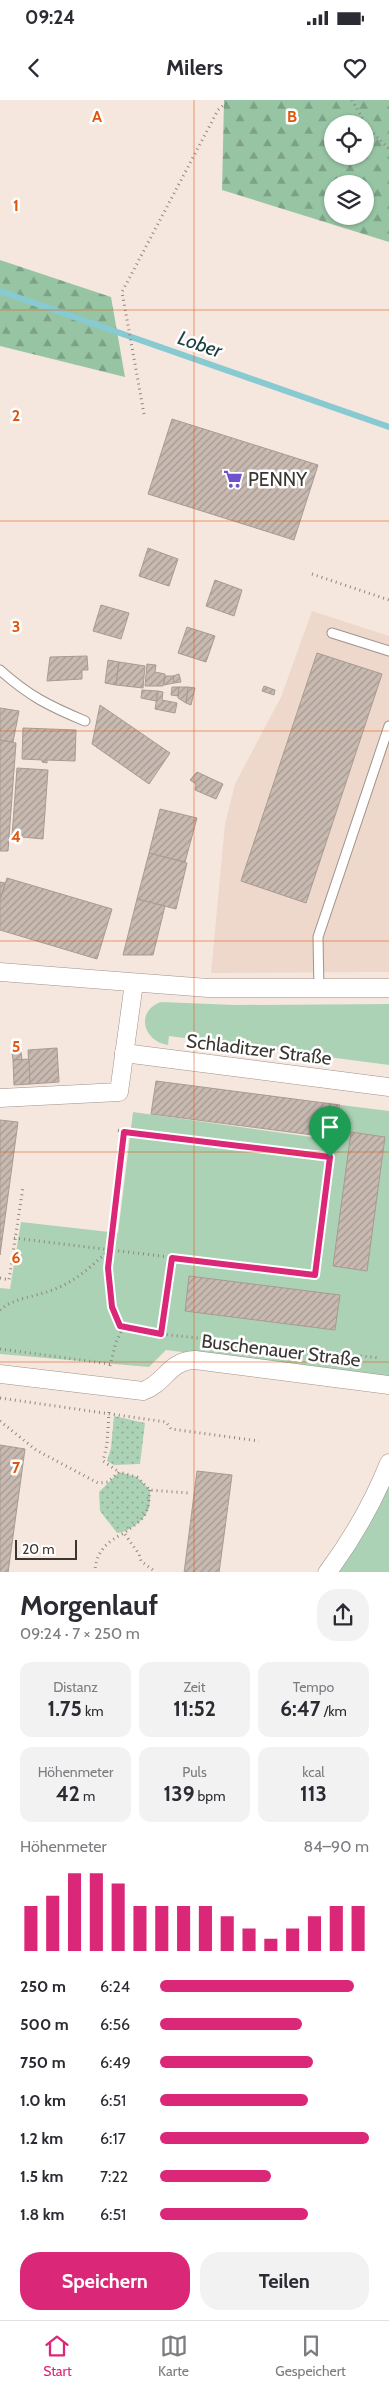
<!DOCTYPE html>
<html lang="de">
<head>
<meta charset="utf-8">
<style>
  :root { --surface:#fff; --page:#f2f2f3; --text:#2b2b33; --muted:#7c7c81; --line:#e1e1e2; --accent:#db2777 }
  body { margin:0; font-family:Cabin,sans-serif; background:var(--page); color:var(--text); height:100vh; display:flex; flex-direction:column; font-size:19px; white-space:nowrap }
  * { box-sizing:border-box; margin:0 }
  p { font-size:16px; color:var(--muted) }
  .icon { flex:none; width:28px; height:28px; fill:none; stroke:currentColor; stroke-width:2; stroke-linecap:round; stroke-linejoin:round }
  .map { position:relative; height:1472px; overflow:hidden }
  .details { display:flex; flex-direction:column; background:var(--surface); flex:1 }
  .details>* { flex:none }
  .fabs { position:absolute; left:324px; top:15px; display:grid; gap:10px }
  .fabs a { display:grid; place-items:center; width:50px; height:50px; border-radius:50%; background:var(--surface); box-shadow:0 1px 4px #0004; font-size:25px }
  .scale { position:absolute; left:15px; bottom:12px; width:62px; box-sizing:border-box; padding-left:5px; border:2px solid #3c3633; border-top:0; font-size:14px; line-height:18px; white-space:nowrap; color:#3c3633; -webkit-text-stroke:4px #fff; paint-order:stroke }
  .pin { position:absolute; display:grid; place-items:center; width:42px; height:42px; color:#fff; margin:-51px -21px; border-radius:50% 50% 50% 0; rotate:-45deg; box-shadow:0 0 5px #0007 }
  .pin .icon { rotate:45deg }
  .round { display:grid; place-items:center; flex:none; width:52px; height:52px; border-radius:20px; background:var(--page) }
  .summary { display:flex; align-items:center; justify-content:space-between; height:85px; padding:0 20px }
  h1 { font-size:28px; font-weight:700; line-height:38px }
  .figures { display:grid; grid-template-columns:repeat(3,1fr); gap:8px; height:85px; padding:5px 20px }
  .figures div { display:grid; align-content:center; border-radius:12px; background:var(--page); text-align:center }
  .figures b { font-size:21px; font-weight:700 }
  .figures small { font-size:14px; font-weight:400 }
  .figures p { font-size:14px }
  .chart { height:140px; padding:10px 20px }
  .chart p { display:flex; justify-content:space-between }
  .chart svg { width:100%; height:90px; margin-top:5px; stroke:var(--accent); stroke-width:6 }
  .action { display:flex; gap:10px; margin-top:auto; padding:10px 20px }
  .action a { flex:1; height:58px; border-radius:20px; background:var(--accent); color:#fff; font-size:20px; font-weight:700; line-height:58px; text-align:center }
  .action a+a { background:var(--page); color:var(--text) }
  ul { padding:0 20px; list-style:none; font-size:16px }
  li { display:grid; grid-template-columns:80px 60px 1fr; align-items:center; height:38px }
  li i { height:12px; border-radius:6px; background:var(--accent) }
  .status { display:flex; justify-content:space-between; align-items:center; height:35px; padding:0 25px; background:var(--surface); direction:ltr }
  .status svg { height:14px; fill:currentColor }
  header { display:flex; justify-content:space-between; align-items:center; height:65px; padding:0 20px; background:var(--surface); font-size:22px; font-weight:700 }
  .tab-bar { display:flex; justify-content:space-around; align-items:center; height:70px; border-top:1px solid var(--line); background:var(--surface); font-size:14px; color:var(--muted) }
  .tab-bar a { display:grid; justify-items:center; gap:2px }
  .tab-bar .current { color:var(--accent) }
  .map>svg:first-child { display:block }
  .built { fill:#eed8cb }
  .green { fill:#acd2b6 }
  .forest { fill:url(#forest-firs); fill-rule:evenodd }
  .park { fill:url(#park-dots) }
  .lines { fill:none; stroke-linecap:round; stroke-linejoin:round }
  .stream { stroke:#87cad2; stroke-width:6 }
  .building { fill:url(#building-hatch); stroke:#a89b92 }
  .lane-casing { stroke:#a0928a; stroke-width:11 }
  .street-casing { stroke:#a0928a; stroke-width:19 }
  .path { stroke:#908680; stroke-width:3; stroke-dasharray:1 4; stroke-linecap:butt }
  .lane { stroke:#fff; stroke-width:9 }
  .street { stroke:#fff; stroke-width:18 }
  .route-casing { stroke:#fff; stroke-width:10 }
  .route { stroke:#db2777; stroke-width:6 }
  .grid { fill:none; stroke:#df570e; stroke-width:1; stroke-opacity:0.55 }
  .labels { text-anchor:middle; stroke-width:5; stroke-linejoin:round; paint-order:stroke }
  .poi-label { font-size:19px; fill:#3c3633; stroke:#fff; text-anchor:start }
  .street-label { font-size:19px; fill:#3c3633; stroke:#fff }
  .water-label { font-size:20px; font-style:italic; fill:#1b3c40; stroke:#fff }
  .grid-label { font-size:16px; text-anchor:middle; font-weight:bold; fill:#df570e; stroke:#fff; stroke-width:5; stroke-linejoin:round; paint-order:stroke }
</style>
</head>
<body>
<div class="status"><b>09:24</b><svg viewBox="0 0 49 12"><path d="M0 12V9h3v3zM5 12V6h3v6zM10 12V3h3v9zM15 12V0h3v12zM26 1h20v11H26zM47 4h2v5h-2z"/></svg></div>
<header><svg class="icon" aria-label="back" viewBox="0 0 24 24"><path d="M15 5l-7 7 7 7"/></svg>Milers<svg class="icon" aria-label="heart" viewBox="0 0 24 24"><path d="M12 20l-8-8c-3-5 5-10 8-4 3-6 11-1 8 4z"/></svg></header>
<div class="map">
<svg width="389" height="1473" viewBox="0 0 389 1473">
  <defs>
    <pattern id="forest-firs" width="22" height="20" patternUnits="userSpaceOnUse" patternTransform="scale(1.25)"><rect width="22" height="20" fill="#97c5a4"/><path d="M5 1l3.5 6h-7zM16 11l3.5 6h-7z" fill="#7ca186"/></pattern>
    <pattern id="park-dots" width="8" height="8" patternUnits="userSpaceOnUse" patternTransform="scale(1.25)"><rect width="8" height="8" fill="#acd2b6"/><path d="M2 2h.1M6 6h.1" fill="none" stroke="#8dab95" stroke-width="1.8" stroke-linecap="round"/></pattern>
    <pattern id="building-hatch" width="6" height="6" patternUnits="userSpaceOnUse" patternTransform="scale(1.25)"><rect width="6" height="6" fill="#c8bab1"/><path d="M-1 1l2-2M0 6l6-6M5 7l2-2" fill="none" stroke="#a49891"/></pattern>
  </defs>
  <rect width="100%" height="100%" fill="#f6e7de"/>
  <polygon class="built" points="312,511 389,536 389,872 211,873 225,724 235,684 281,597"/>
  <g class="green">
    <path d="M 161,902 L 235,905 L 389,904 L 389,965 L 169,936 L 168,945 C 143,941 135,911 161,902 Z"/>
    <polygon points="341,1005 389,1011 389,1278 166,1250 149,1267 0,1254 0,1188 10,1189 21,1122 118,1133 133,1012 333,1040"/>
    <polygon points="389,1384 389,1472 338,1473"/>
  </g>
  <g class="forest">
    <path d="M 224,0 L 389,0 L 389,142 L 222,90 ZM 332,24 L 365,24 L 365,56 L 332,56 ZM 332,84 L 365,84 L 365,116 L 332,116 Z"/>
    <polygon points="0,160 111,197 125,277 0,246"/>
  </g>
  <g class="park">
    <polygon points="114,1316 145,1323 140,1364 114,1365 107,1361 111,1348"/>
    <path d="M 119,1372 L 137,1377 L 150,1390 C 150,1396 151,1405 148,1410 C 144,1421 128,1432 117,1433 L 100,1411 L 99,1392 Z"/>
  </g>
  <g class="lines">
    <polyline class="stream" points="0,191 389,327"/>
  </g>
  <g class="building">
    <polygon points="172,319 318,365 294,440 148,394"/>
    <polygon points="148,448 178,459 169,486 139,476"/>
    <polygon points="215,480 242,490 234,516 206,506"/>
    <polygon points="101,505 129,513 121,539 93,531"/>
    <polygon points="187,527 215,536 206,562 178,553"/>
    <polygon points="317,553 382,574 306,803 241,781"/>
    <polygon points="87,556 88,570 82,570 82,579 47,581 50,557"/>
    <polygon points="108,560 119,562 116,585 105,583"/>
    <polygon points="119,562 145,566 143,588 116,585"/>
    <polygon points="147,564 156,565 155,572 165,574 163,586 145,586"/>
    <polygon points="179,574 181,582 174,583 173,576"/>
    <polygon points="165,576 173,576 174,583 164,585"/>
    <polygon points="264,586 275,590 274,595 262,591"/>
    <polygon points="172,587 179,587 178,596 171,595"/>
    <polygon points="179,587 188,587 186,603 178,598"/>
    <polygon points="188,587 195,588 191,605 186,603"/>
    <polygon points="142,590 158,591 156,601 141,598"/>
    <polygon points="158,591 163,592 162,600 177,603 175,613 155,609"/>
    <polygon points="100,605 170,653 149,684 92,644"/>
    <polygon points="0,608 19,611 13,642 0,640"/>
    <polygon points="23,628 76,630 75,661 47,660 47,663 42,662 42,660 22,659"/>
    <polygon points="0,640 16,643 8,751 0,751"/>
    <polygon points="17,668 48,670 43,739 12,736"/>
    <polygon points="197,672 223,684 216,699 195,690 196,684 190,680"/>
    <polygon points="160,709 197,718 185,762 149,753"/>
    <polygon points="149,753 187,763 176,809 137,799"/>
    <polygon points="7,778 112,809 97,859 0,830 0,800"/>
    <polygon points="0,782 5,783 1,797 0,797"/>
    <polygon points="137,799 165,806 153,855 123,855"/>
    <polygon points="57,948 59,982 30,984 28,950"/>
    <polygon points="12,952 21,952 22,960 13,960"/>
    <polygon points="29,959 30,984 14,985 13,960"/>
    <polygon points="156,981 340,1005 336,1038 151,1014"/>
    <polygon points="0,1020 18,1022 0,1155"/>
    <polygon points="351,1032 385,1037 367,1171 333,1166"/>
    <polygon points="189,1176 340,1195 335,1230 185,1211"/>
    <polygon points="0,1345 25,1349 8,1473 0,1473"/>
    <polygon points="197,1371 232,1375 219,1473 184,1473"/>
  </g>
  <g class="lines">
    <g class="lane-casing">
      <g id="lane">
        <polyline points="332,533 389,551"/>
        <path d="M 0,570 C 29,596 49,606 85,621"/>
        <polyline points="319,889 318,837 389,626"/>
      </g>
    </g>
    <g class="street-casing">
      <g id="street">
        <polyline points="0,872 208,888 389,888"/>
        <polyline points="124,953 389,987"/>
        <polyline points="0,998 119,992 134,883"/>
        <path d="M 0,1274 L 143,1291 C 166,1283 168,1261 195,1260 L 389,1285"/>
        <path d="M 327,1473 C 353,1438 373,1403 389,1363"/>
      </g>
    </g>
    <g class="path">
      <polyline points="352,0 368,28 389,49"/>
      <polyline points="144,314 122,192 218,10 229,0"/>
      <polyline points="312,474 389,500"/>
      <polyline points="124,1032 108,1168 112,1207 120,1227 161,1234 380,1258"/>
      <polyline points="14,1138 315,1175 330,1057 114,1030"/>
      <polyline points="0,1178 9,1180 23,1087"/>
      <path d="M 0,1210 C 15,1197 36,1197 55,1189 C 76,1181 93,1165 109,1150"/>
      <polyline points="161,1234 172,1158"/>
      <polyline points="0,1249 110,1264"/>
      <polyline points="110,1266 116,1242 123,1228"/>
      <polyline points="0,1298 166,1322 171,1329 259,1341"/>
      <polyline points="109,1312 107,1344 103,1361 119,1372"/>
      <polyline points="0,1321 36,1350 98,1383 108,1382 119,1372 137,1377 150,1390 188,1393"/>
      <path d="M 150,1390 C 148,1416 145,1418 124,1433 L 139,1454 L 141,1461 L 153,1470 L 153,1473"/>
      <path d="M 95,1473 C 95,1452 108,1441 124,1433"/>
    </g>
    <use href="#lane" class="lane"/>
    <use href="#street" class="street"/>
  </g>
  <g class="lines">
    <g class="route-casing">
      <polygon id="route" points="124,1032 330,1057 315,1175 172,1158 161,1234 120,1226 112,1207 108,1168"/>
    </g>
    <use href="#route" class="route"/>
  </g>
  <path class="grid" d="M 194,0 L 194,1473M 0,210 L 389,210M 0,421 L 389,421M 0,631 L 389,631M 0,841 L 389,841M 0,1052 L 389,1052M 0,1262 L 389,1262"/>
  <defs>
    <g id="supermarket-bare" transform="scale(1.5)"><path d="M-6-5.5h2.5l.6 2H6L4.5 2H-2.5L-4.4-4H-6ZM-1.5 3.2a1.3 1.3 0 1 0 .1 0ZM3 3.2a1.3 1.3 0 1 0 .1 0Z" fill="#6e52cb" stroke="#fff" stroke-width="2.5" paint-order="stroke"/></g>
  </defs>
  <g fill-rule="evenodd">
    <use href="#supermarket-bare" x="233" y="379"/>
  </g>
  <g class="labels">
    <g class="poi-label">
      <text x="248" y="386">PENNY</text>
    </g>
    <g class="street-label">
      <text transform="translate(259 949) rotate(7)" y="7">Schladitzer Straße</text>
      <text transform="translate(281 1250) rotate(7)" y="7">Buschenauer Straße</text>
    </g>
    <g class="water-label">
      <text transform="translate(200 244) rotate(19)" y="7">Lober</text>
    </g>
  </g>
  <g class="grid-label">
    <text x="97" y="22">A</text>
    <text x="292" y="22">B</text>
    <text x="16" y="111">1</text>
    <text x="16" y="321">2</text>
    <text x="16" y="532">3</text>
    <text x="16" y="742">4</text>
    <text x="16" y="952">5</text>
    <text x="16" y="1163">6</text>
    <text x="16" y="1373">7</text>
  </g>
</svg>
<div class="fabs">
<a><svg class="icon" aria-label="locate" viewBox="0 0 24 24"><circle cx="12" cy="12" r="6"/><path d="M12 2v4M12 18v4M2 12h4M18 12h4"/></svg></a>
<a><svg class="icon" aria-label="layers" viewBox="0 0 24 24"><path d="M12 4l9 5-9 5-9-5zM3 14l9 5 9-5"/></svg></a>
</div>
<div class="scale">20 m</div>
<div class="pin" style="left:330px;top:1057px;background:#1e9e55"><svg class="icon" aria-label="arrive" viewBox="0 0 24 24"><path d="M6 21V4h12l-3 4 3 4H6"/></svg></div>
</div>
<section class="details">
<div class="summary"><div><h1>Morgenlauf</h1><p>09:24 · 7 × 250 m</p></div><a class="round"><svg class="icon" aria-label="share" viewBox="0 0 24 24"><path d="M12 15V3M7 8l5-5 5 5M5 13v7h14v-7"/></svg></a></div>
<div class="figures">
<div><p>Distanz</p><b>1.75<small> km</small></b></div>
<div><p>Zeit</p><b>11:52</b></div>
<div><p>Tempo</p><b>6:47<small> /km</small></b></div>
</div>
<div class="figures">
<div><p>Höhenmeter</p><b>42<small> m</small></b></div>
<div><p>Puls</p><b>139<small> bpm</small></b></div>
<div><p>kcal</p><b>113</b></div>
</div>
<div class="chart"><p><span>Höhenmeter</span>84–90 m</p>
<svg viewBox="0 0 160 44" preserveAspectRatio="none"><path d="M5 44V22M15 44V17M25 44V6M35 44V6M45 44V11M55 44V22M65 44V22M75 44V22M85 44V22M95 44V27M105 44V33M115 44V38M125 44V33M135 44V27M145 44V22M155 44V22"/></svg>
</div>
<ul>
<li><b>250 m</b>6:24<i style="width:93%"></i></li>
<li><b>500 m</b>6:56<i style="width:68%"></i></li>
<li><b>750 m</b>6:49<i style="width:73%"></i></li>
<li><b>1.0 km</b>6:51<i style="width:71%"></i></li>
<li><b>1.2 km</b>6:17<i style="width:100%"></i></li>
<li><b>1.5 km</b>7:22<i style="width:53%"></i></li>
<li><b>1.8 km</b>6:51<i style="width:71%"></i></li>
</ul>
<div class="action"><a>Speichern</a><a>Teilen</a></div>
</section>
<nav class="tab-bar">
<a class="current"><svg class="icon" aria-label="home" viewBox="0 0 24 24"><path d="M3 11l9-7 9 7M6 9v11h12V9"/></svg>Start</a>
<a><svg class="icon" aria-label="map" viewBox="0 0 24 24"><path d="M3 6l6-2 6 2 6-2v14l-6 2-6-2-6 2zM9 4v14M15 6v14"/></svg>Karte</a>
<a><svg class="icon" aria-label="saved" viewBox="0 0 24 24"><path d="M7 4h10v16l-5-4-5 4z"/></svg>Gespeichert</a>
</nav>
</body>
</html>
